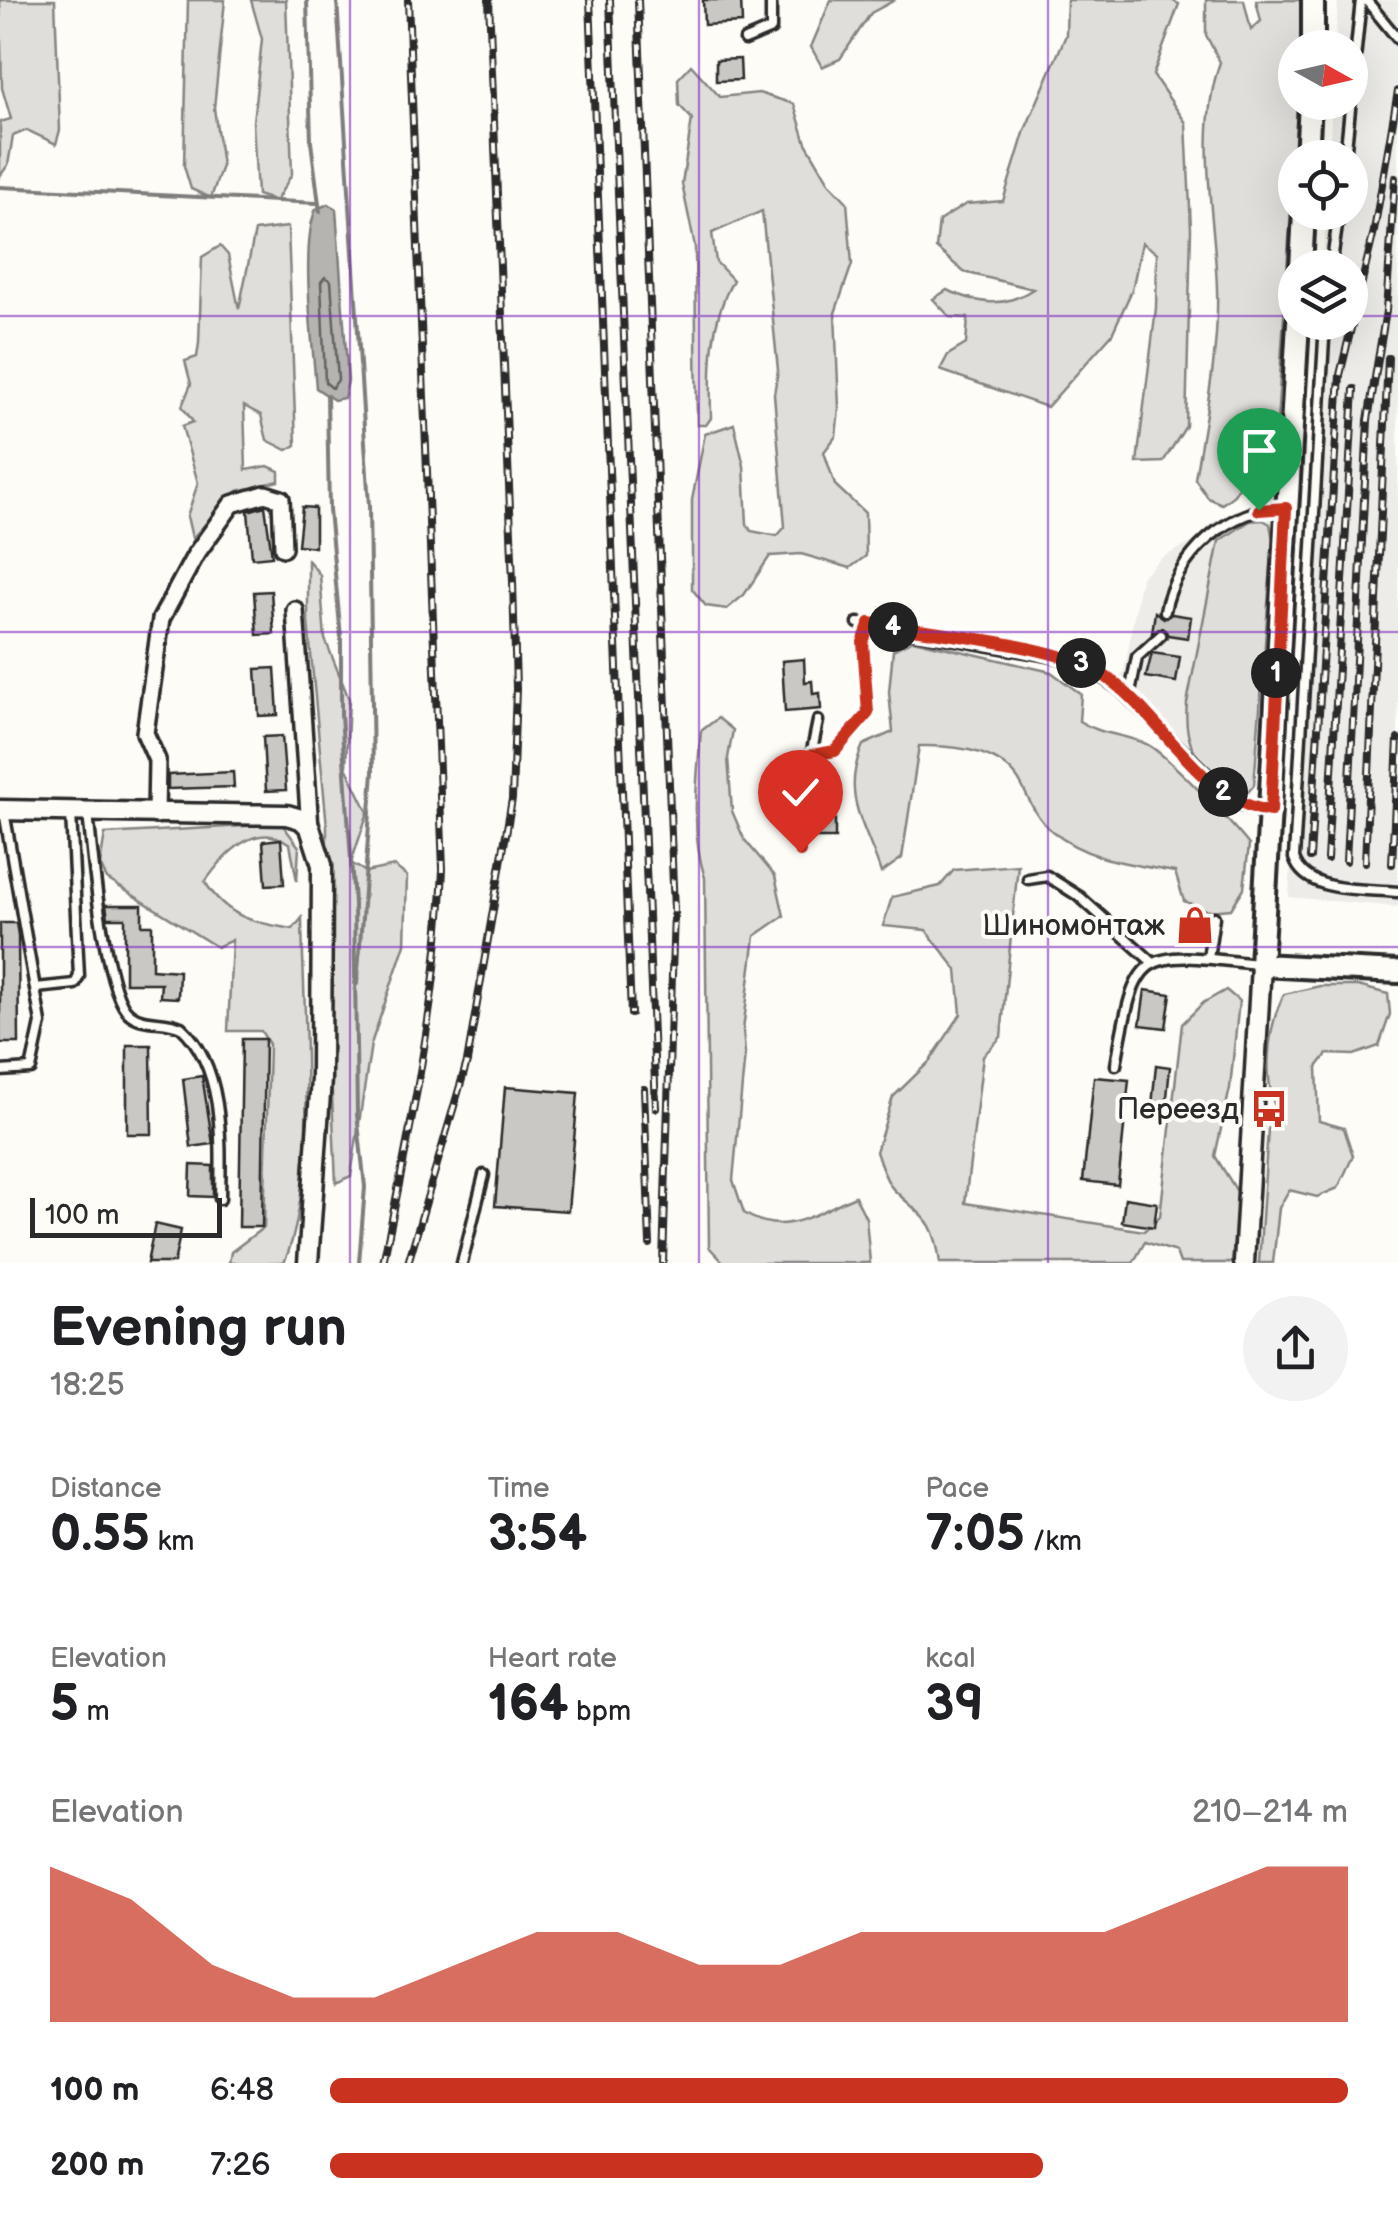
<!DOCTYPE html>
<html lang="en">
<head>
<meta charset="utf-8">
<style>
  :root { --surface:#fff; --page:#f2f2f2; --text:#202124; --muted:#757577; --accent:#c8321e }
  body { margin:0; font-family:"Balsamiq Sans",sans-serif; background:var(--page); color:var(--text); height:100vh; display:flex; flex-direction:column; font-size:38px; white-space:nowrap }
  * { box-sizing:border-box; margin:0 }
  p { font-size:32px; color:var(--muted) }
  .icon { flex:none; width:55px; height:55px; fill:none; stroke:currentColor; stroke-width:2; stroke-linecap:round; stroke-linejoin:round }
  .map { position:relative; height:1263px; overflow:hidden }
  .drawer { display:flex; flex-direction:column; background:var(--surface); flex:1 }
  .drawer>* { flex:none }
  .needle { width:65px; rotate:98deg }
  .buttons { position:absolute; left:1278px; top:30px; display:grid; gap:20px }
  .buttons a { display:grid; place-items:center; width:90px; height:90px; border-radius:50%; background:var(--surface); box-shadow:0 10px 40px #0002; font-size:50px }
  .scale { position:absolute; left:30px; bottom:25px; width:192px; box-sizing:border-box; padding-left:10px; border:5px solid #2b2b2b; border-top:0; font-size:28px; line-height:35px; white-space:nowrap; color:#2b2b2b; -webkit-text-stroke:8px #fdfcf7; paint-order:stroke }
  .pin { position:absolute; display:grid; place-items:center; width:85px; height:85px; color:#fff; margin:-102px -42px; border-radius:50% 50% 50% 0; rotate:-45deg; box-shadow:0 0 10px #0007 }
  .pin .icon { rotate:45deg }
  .km { position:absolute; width:50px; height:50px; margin:-25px; border-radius:50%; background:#222; color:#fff; font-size:28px; line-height:50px; text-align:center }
  .round { display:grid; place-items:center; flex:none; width:105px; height:105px; border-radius:52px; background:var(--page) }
  .summary { display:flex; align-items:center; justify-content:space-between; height:170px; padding:0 50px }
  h1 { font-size:55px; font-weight:600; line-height:75px }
  .figures { display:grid; grid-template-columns:repeat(3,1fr); gap:15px; height:170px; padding:10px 50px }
  .figures div { display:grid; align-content:center }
  .figures b { font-size:50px; font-weight:600 }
  .figures small { font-size:28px; font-weight:400 }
  .figures p { font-size:28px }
  .chart { height:280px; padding:20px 50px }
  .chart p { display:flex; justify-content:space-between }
  .chart svg { width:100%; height:180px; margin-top:10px; fill:var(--accent); opacity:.7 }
  ul { padding:0 50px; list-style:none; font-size:32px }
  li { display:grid; grid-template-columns:160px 120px 1fr; align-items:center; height:75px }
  li i { height:25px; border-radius:12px; background:var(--accent) }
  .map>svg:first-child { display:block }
  .built { fill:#edece8 }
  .green { fill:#dfdeda; stroke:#858482; stroke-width:2.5 }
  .water { fill:#b5b4b1; stroke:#7e7d7b; stroke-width:2.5 }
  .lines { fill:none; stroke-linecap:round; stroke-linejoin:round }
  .shore { stroke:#626261; stroke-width:2.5 }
  .stream { stroke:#7e7d7b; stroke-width:4 }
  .building { fill:#c9c8c4; stroke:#2b2b2b; stroke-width:2.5 }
  .service-casing { stroke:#2b2b2b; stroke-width:15 }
  .minor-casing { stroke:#2b2b2b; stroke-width:22 }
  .tertiary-casing { stroke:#2b2b2b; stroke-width:25 }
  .secondary-casing { stroke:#2b2b2b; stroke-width:28 }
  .service { stroke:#fdfcf7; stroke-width:8 }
  .minor { stroke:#fdfcf7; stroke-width:15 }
  .tertiary { stroke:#fdfcf7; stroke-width:18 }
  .secondary { stroke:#fdfcf7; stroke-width:20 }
  .rail-casing { stroke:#2b2b2b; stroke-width:8 }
  .rail { stroke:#fdfcf7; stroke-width:4; stroke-dasharray:11; stroke-linecap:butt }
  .route-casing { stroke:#fff; stroke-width:20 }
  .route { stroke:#c8321e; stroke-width:12 }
  .grid { fill:none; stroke:#7b2cbf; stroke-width:2.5; stroke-opacity:0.55 }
  .labels { text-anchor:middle; stroke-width:8; stroke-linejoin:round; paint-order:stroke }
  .poi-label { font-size:30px; fill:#2b2b2b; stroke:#fdfcf7; text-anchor:end }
</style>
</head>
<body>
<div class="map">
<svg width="1398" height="1263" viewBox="0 0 1398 1263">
  <rect width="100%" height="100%" fill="#fdfcf7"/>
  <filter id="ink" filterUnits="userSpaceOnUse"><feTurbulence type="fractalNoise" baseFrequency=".01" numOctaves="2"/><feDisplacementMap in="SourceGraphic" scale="20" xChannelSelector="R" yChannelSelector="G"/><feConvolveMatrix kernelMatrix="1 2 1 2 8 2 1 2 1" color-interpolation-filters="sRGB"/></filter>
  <g filter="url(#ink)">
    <g class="built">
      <polygon points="1338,0 1398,0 1398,907 1289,897 1320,323 1350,322 1350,268 1323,267 1326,213 1350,212 1350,158 1329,157 1332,103 1350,102 1350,48 1335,47"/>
      <polygon points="1278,482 1254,785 1248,792 1237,794 1115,677 1124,673 1141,577 1161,558 1195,541 1213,522 1263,500"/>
    </g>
    <g class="green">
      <polygon points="0,0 55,0 60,130 56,144 27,130 13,136 8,165 0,176 0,122 11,119 2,88"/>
      <polygon points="188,0 225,0 214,108 222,166 211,198 191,189 184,166"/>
      <polygon points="251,0 286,0 292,174 276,201 257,195 253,122 262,39"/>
      <polygon points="831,0 895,0 871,13 840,59 822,67 811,47"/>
      <path d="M 1067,0 L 1171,0 L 1179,4 L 1153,75 L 1186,123 L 1191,229 L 1186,426 L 1163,462 L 1137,463 L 1156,308 L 1157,253 L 1142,243 L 1132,290 L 1112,334 L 1047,407 L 940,370 L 948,355 L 966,344 L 968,318 L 950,317 L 933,299 L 947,290 C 980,304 1003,309 1033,289 L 964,272 L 936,248 L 939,221 L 966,204 L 1003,201 L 1025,130 L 1066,35 Z"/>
      <path d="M 1206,0 L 1244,0 L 1251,30 L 1261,21 L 1256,0 L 1303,0 L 1301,47 L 1295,48 L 1298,103 L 1274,469 L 1249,471 L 1234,495 L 1222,504 L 1208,498 L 1195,479 C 1205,417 1219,353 1217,289 C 1215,214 1195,135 1220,62 L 1206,35 Z"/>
      <path d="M 691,65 L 720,97 L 759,93 L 794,104 L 806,143 L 830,184 L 847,202 L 852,264 L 835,313 L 839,408 L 836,436 L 824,452 L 835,485 L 865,513 L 866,556 L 850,568 L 801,554 L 770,556 L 744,595 L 727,609 L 706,606 L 692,589 L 692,500 L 705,434 L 734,424 L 744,466 L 747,524 L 751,531 L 777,536 L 785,527 L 774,394 L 778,370 L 762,211 L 712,233 L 716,262 L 733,280 C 709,324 710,369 711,418 L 706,425 L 697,425 L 695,247 L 682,184 L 692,119 L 679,105 L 678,79 Z"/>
      <polygon points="288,227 296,445 287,450 267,440 261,415 244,406 246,470 268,466 279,471 279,481 238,491 192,538 187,516 198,483 182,426 193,422 182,406 191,384 185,361 197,357 199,343 202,257 220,246 228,255 239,309 255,231"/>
      <path d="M 1263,520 L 1270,524 L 1273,540 L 1254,785 L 1248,792 L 1237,794 C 1203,763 1182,754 1187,703 L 1219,541 L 1250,521 Z"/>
      <polygon points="308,560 320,575 325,639 349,699 346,767 368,812 351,863 366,872 394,866 407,876 405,944 371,1044 351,1176 336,1183 326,963 327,827 308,621"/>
      <path d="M 913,640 L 1051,672 L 1081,694 L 1079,721 C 1101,735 1123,734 1146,744 C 1165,752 1234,826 1249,845 L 1244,888 L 1231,909 L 1208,911 L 1184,901 L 1175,872 C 1131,864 1087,860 1052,831 C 1037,819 1030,802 1022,786 C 1004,749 955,745 919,746 L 902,858 L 881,873 C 865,823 840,796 863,745 L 893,732 L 889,692 L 893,650 Z"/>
      <path d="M 718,718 L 733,730 L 728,758 L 732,811 L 744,839 L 775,876 L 784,916 L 755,936 L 743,1030 L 745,1053 L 733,1180 L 744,1213 C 785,1239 815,1213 855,1196 L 866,1218 L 870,1263 L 724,1263 L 709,1247 L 705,878 C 690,832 697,779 701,731 Z"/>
      <path d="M 282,824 L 299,847 L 297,881 L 290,844 C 255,819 224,855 205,882 C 227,917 253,923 293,929 L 302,918 C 303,1007 319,1185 284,1263 L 229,1263 L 231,1252 L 264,1227 L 269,1044 L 261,1031 L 228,1031 L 232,940 L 217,947 L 107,879 L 100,865 L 105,834 Z"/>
      <path d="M 1018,865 L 1001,1037 L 983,1056 L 965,1203 L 1144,1231 L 1160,1216 L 1182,1024 L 1203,1003 L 1226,990 L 1239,1001 L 1230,1088 L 1215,1156 L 1238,1193 L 1232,1263 L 1180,1263 L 1176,1252 L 1145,1242 L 1133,1263 L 940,1263 C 934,1217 924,1219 894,1190 C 885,1181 881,1164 876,1152 L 893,1097 L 930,1061 L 961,1014 L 957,970 L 926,930 L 883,926 L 892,897 L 940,886 L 954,870 Z"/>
      <path d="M 1320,986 L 1358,986 L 1388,994 L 1390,1014 L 1379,1046 L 1354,1055 L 1327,1054 L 1317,1067 L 1319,1121 L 1344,1128 L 1353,1156 L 1338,1188 L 1317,1197 L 1289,1190 L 1279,1208 L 1273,1263 L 1259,1263 L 1268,1129 L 1281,1119 C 1261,1085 1267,1028 1284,994 Z"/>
    </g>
    <path class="water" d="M 329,204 L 336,209 L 348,381 L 344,398 L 334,400 L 316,388 C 313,346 300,244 316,209 Z"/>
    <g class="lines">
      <polygon class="shore" points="325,277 331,281 338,380 332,388 325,382 321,282"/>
      <g class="stream">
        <polyline points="307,0 311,142 320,212"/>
        <polyline points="337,0 369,506 373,772 357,984"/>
        <polyline points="0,187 317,203"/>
        <polyline points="327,395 329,510 341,637 341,715 354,903 357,1114 365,1187 359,1263"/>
      </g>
    </g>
    <g class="building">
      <polygon points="703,0 741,0 742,23 704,25"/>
      <polygon points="740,59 741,80 716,81 716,60"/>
      <polygon points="265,506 272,556 252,558 248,511"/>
      <polygon points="302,507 315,508 315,547 298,545"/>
      <polygon points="271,591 274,634 257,635 254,592"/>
      <polygon points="1155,612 1164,618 1172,614 1191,617 1188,638 1168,635 1162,628 1152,633"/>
      <polygon points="1152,653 1180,657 1176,682 1146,677"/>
      <polygon points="804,659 805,682 812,681 813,694 820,693 821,709 785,712 782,661"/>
      <polygon points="275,668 278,715 259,716 256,669"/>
      <polygon points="282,736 286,790 266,791 263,737"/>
      <polygon points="233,772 234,787 168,789 168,775"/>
      <polygon points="810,796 835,796 835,838 808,838"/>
      <polygon points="281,839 284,884 266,885 263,841"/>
      <polygon points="106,905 142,905 142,925 152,925 152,969 179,971 178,998 160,997 161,983 125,983 125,918 108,918"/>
      <polygon points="0,923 16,923 18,935 19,1043 0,1043"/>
      <polygon points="1145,990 1171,994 1166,1028 1140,1025"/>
      <polygon points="242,1039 265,1039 262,1227 239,1227"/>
      <polygon points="127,1045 151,1045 152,1134 127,1134"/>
      <polygon points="1156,1065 1170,1067 1165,1117 1151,1116"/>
      <polygon points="202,1076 213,1144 191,1147 183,1079"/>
      <polygon points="1094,1077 1129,1080 1118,1185 1083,1181"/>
      <polygon points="505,1087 578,1093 568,1211 495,1206"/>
      <polygon points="191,1165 213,1166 213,1197 190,1196"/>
      <polygon points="1125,1198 1157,1203 1154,1227 1122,1222"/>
      <polygon points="155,1224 181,1230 174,1263 147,1263"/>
    </g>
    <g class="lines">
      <g class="service-casing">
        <g id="service">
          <polyline points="1366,0 1398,39"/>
          <polyline points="745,40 771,29 771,0"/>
          <polyline points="1345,158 1361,0"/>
          <polyline points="1331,268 1339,212"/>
          <path d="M 1325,322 L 1294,858 C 1306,895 1366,888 1398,892"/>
          <path d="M 1165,611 C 1175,557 1230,505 1286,508"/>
          <polyline points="858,623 1077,661 1119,689 1238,804 1267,811"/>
          <polyline points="1129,698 1137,657 1161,635"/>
          <polyline points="811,755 835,751 868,713 863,642 870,623"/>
          <path d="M 88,813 C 92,849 104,996 130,1014 C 144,1025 165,1019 181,1027 C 225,1067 221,1144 220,1199"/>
          <polyline points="800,852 800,810 818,721"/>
          <polyline points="1028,879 1047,876 1080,897 1151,961"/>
          <polyline points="1208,958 1214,917"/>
          <polyline points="36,988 75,984 79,976 71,813"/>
          <path d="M 1116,1065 C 1136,948 1140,950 1257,964"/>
          <polyline points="0,1071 31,1069 41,1023 4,811"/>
          <polyline points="462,1263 484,1175"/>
        </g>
      </g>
      <g class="minor-casing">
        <g id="minor">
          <polyline points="295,610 310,828"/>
          <polyline points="156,815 157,760 145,733 161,619 196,554 232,504 265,494 281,499 283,548"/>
        </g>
      </g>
      <g class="tertiary-casing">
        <g id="tertiary">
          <polyline points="0,810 287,815 301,819 310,828 322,865 321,1079 308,1263"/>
          <polyline points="1244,1263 1261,965"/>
        </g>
      </g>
      <g class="secondary-casing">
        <g id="secondary">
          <polyline points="1313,48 1313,0"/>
          <polyline points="1307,158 1310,102"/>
          <polyline points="1301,268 1304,212"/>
          <polyline points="1298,322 1261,965 1398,972"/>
        </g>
      </g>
      <use href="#service" class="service"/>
      <use href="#minor" class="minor"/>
      <use href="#tertiary" class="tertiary"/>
      <use href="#secondary" class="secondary"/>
      <g class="rail-casing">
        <g id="rail">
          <polyline points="590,0 631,1014"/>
          <polyline points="610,0 656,1108"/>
          <polyline points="638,0 674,911 663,1263"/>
          <polyline points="1310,858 1340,375 1374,231 1398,91"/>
          <polyline points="1327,859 1354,389"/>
          <polyline points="1346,861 1368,420 1386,311 1395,178"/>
          <polyline points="1365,862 1388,358"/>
          <polyline points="1392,864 1398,739"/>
          <polyline points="644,1089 650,1244"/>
          <path d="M 383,1263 C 410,1132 437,1003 443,869 L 408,0"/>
          <polyline points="408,1263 467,1062 512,799 516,689 513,582 489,0"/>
        </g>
      </g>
      <use href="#rail" class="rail"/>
    </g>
  </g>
  <g class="lines" filter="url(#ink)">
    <g class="route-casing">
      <path id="route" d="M 800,852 L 800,810 L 812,755 L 835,751 L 868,713 L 863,642 L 870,623 C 927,632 1049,644 1095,670 C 1157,704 1198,803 1271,811 L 1286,508 L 1259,510"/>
    </g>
    <use href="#route" class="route"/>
  </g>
  <path class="grid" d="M 350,0 L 350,1263M 699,0 L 699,1263M 1048,0 L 1048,1263M 0,316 L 1295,316M 1350,316 L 1398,316M 0,632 L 1398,632M 0,947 L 1398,947"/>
  <defs>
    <g id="shop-bare" transform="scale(3)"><path d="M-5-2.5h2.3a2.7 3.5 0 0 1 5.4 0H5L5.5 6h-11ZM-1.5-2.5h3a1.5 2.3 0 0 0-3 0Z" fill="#c8321e" stroke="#fdfcf7" stroke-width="2.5" paint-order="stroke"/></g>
    <g id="bus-bare" transform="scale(3)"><path d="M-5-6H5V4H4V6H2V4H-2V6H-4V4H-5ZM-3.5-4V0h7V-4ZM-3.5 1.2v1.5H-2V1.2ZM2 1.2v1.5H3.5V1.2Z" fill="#c8321e" stroke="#fdfcf7" stroke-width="2.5" paint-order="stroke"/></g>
  </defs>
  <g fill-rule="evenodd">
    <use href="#shop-bare" x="1195" y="925"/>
    <use href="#bus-bare" x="1269" y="1109"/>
  </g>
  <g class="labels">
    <g class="poi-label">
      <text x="1165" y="935">Шиномонтаж</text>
      <text x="1239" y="1119">Переезд</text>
    </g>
  </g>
</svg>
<div class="buttons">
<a><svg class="needle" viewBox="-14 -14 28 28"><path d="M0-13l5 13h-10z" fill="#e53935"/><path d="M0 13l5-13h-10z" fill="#757577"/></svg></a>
<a><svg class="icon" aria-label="locate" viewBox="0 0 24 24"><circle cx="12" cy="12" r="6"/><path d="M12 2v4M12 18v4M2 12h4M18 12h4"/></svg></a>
<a><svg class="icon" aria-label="layers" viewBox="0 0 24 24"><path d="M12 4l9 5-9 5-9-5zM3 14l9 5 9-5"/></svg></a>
</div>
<div class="scale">100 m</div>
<div class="pin" style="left:1259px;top:510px;background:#1e9e55"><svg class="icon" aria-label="arrive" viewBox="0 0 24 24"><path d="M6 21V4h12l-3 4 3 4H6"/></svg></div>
<div class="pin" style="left:800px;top:852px;background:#d93025"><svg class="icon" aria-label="check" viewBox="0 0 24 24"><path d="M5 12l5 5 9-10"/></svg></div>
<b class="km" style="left:1276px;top:673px">1</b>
<b class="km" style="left:1223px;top:792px">2</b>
<b class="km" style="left:1081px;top:663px">3</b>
<b class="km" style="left:893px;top:627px">4</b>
</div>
<section class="drawer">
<div class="summary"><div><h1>Evening run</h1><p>18:25</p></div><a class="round"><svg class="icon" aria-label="share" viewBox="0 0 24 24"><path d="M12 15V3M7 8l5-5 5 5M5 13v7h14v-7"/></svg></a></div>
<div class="figures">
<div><p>Distance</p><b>0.55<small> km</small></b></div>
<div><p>Time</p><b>3:54</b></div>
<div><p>Pace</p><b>7:05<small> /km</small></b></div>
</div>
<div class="figures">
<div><p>Elevation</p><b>5<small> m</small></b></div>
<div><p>Heart rate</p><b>164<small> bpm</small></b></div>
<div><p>kcal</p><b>39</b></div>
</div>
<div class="chart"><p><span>Elevation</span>210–214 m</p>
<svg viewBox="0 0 160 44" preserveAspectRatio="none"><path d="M0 44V6L10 14L20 30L30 38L40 38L50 30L60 22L70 22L80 30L90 30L100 22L110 22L120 22L130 22L140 14L150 6L160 6V44z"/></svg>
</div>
<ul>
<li><b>100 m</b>6:48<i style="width:100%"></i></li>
<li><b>200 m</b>7:26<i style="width:70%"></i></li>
</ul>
</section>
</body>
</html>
